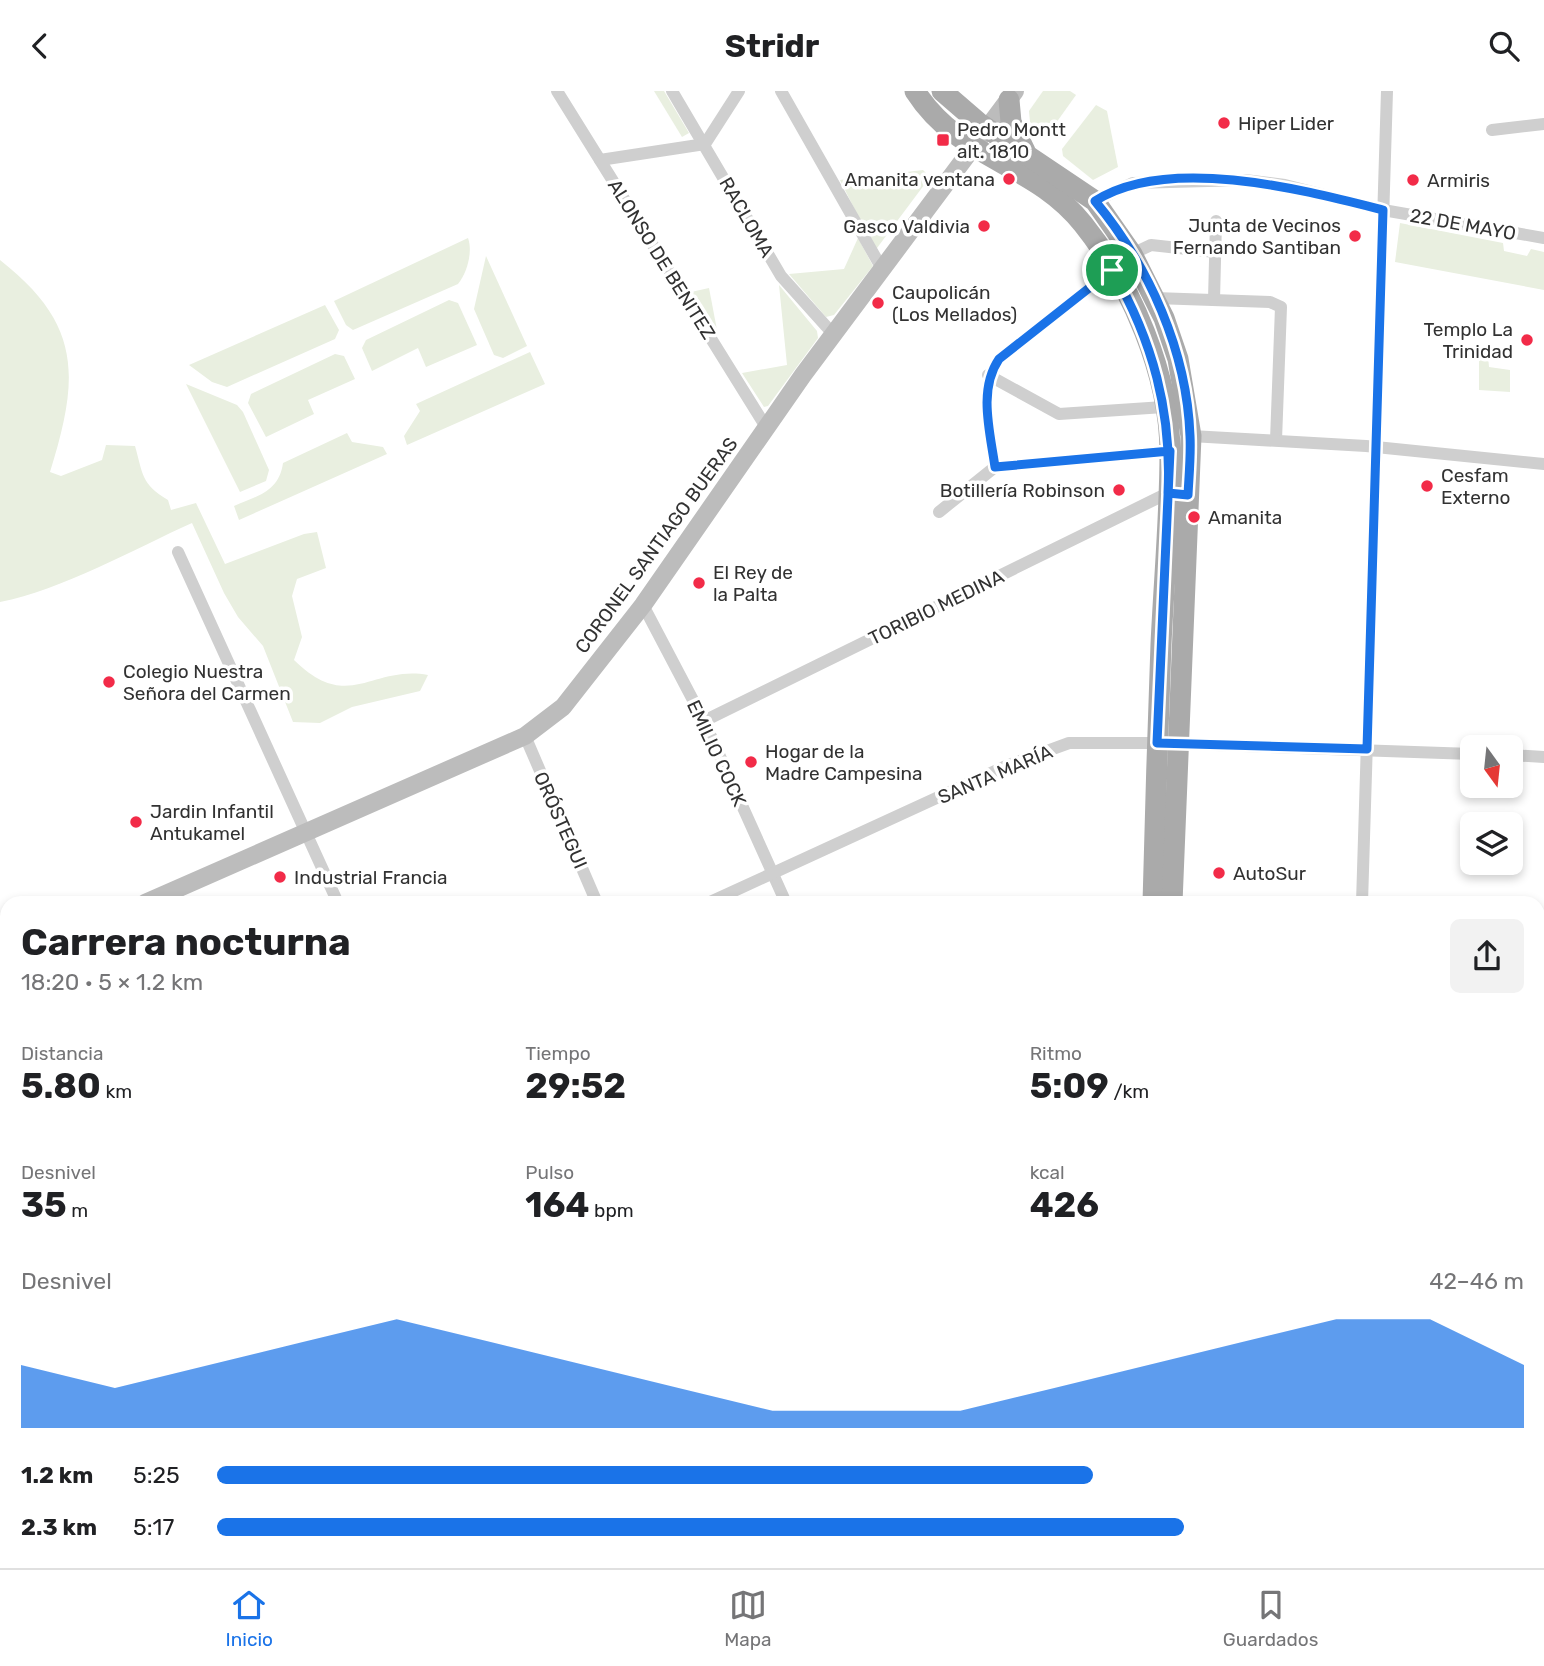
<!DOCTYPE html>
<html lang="es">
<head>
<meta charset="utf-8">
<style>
  :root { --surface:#fff; --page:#f2f2f2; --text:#202124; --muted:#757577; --line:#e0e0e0; --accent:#1a73e8 }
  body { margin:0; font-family:Rubik,sans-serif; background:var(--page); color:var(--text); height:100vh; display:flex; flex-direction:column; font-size:26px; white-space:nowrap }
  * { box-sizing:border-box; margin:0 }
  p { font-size:23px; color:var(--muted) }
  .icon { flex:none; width:38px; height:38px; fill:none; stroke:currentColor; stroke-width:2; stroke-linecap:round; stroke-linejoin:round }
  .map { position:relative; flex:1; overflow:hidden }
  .side { position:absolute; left:0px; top:805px; width:1545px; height:672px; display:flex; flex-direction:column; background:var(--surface); border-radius:21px 21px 0 0; box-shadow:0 4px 10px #0003 }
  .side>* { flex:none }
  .needle { width:46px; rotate:165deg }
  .fabs { position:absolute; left:1460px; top:644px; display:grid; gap:14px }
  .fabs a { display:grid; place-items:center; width:63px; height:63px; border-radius:10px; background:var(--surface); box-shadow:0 4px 10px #0003; font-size:35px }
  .pin { position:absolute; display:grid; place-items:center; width:60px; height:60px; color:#fff; margin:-30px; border:4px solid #fff; border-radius:50%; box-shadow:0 2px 7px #0007 }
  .round { display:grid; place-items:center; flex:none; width:74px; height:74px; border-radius:10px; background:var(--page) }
  .summary { display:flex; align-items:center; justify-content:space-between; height:119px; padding:0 21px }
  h1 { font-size:38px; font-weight:700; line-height:52px }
  .stats { display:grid; grid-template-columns:repeat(3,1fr); gap:10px; height:119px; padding:7px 21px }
  .stats div { display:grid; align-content:center }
  .stats b { font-size:35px; font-weight:700 }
  .stats small { font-size:19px; font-weight:400 }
  .stats p { font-size:19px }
  .chart { height:196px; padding:14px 21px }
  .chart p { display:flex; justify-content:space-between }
  .chart svg { width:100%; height:126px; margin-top:7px; fill:var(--accent); opacity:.7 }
  ul { padding:0 21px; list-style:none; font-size:23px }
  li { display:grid; grid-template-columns:112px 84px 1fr; align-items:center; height:52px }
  li i { height:18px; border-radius:9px; background:var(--accent) }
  header { display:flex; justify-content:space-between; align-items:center; height:91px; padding:0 21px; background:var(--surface); font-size:32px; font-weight:700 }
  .tabs { display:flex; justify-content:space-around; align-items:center; height:98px; border-top:2px solid var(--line); background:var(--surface); font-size:19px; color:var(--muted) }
  .tabs a { display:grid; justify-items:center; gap:4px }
  .tabs .active { color:var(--accent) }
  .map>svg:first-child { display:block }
  .green { fill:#e9efe0 }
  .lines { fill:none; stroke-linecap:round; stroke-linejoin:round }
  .street { stroke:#cfcfcf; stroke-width:12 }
  .secondary { stroke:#bcbcbc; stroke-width:18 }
  .primary { stroke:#aaa; stroke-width:21 }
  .highway { stroke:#999; stroke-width:24 }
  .route-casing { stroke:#fff; stroke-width:14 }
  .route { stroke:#1a73e8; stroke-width:9 }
  .poi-dot { fill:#f22b48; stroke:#fff; stroke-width:2.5 }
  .labels { text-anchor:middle; stroke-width:7; stroke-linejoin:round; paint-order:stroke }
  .poi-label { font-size:19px; fill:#323232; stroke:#fff; text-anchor:start }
  .street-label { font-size:19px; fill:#323232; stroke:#fff }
</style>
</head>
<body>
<header><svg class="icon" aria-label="back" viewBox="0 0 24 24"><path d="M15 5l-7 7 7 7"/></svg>Stridr<svg class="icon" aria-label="search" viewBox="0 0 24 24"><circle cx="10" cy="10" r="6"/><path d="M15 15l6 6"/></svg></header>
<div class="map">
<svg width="1544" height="1477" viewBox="0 0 1544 1477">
  <rect width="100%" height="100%" fill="#fff"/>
  <g class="green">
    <polygon points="654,0 664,0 689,42 682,46"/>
    <polygon points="1043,0 1070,0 1076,4 1046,46 1030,31 1029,20"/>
    <polygon points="1096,14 1107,20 1118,76 1093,89 1063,65 1062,58"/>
    <polygon points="923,79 930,86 877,157 873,155 840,89"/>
    <polygon points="1400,132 1503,152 1504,160 1527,165 1531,158 1544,161 1544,199 1395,171"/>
    <path d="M 468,147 C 473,161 467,182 458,193 L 353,239 L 346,234 L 334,210 Z"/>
    <polygon points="858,147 873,175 834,224 826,226 789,183 844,178"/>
    <polygon points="486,165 527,255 503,267 494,264 474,218"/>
    <path d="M 0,169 C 83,234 79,287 50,381 L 61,385 L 102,369 L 106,354 L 135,355 C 143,383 141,393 168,409 L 171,419 L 196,412 L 225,473 L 304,443 L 317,441 L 326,477 L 297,488 L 292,505 L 302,546 L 294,569 C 349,623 371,574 428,584 L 420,600 L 352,616 L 320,632 L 293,631 L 263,555 L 238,526 L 224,502 L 192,432 C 134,458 62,499 0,511 Z"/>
    <polygon points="779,194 817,240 818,247 768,315 764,316 742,282 787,274"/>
    <polygon points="709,197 717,239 691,201"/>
    <polygon points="449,209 458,212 477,254 426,276 418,257 372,280 362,257 366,249"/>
    <polygon points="325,214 339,239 335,248 227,296 212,291 189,274"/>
    <polygon points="530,261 545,293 407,354 404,345 420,320 416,313"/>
    <polygon points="335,263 344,265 355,288 308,309 314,323 266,346 248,312 251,303"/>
    <polygon points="1488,265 1489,276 1510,279 1510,301 1479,299 1479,266"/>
    <polygon points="186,293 237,314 243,321 269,379 266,390 240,401"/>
    <path d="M 347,342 L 352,351 L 383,356 L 387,363 L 239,429 L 234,415 C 257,405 279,401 283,372 Z"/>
    <polygon points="1538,1203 1544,1207 1544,1477 929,1477 934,1470 1538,1470"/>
  </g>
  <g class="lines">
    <g class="street">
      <polyline points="557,0 766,336"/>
      <polyline points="672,0 781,185 834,244"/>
      <polyline points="781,0 881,176"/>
      <polyline points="1492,39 1544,33"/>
      <polyline points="600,69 705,53 739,0"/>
      <polyline points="1095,110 1133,92 1245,89 1285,94 1383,119 1544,147"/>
      <polyline points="1132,163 1151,154 1215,161"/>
      <path d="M 1112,179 L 999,268 C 978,299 990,340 995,376 L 1170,360"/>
      <polyline points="1155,207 1270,211 1281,216 1276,349"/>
      <polyline points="1214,209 1216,130"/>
      <polyline points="988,284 1059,323 1164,316"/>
      <polyline points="1191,345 1366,355 1544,373"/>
      <polyline points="939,421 995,376"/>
      <polyline points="178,461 338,812"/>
      <polyline points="643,514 704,630 786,812"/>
      <polyline points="704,630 1168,402"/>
      <polyline points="525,645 597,812"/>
      <polyline points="1510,664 1544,666"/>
      <polyline points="708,812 1006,675 1069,652 1157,652 1472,663"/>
      <polyline points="1362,812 1387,0"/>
      <polyline points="1538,1125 1544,1126"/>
      <polyline points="315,1470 320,1477"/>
      <polyline points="393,1477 402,1470"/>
      <polyline points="529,1477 538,1470"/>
      <polyline points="717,1477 723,1470"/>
    </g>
    <g class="secondary">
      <polyline points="145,812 525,645 563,616 643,514 803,284 1015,0"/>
      <polyline points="0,894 7,885"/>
      <polyline points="1538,936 1544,936"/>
      <polyline points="0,974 7,978"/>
      <polyline points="423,1470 428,1477"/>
    </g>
    <g class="primary">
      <path d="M 915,0 C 960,70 1034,71 1083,133 C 1131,193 1170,284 1170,362 C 1170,425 1164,489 1161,553 C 1158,639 1155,726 1153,812"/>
      <polyline points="942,0 979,32 1095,110 1132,163 1164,227 1178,268 1191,345 1172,812"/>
      <polyline points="1009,9 1011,31 1025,60"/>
      <polyline points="888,1477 892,1470"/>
      <polyline points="913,1477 917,1470"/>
    </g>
    <g class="highway">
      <polyline points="0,1250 7,1255"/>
      <polyline points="0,1279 7,1283"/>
      <polyline points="194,1470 199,1477"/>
      <polyline points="221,1470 226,1477"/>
    </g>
  </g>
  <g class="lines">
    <g class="route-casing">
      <path id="route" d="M 1112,179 L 999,268 C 978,299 990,340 995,376 L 1170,360 L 1157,652 L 1367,658 L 1383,119 C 1304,99 1168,63 1095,110 C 1149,175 1187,260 1190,345 C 1191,364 1189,384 1188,404 L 1168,402 C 1172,321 1153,250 1112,179"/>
    </g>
    <use href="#route" class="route"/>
  </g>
  <g class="poi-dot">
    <circle cx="1224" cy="32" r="7"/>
    <rect x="936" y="42" width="14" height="14" rx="3.5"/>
    <circle cx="1009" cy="88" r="7"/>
    <circle cx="1413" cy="89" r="7"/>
    <circle cx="984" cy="135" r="7"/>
    <circle cx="1355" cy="145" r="7"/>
    <circle cx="878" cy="212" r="7"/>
    <circle cx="1527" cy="249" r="7"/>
    <circle cx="1427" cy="395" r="7"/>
    <circle cx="1119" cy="399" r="7"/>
    <circle cx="1194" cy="426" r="7"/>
    <circle cx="699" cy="492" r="7"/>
    <circle cx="109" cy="591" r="7"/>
    <circle cx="751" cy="671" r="7"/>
    <circle cx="136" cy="731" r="7"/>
    <circle cx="1219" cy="782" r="7"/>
    <circle cx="280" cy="786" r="7"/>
  </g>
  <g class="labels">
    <g class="poi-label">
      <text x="1238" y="39">Hiper Lider</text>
      <text x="957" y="45">Pedro Montt<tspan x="957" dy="22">alt. 1810</tspan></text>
      <text x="995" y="95" text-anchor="end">Amanita ventana</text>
      <text x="1427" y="96">Armiris</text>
      <text x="1341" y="141" text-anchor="end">Junta de Vecinos<tspan x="1341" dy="22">Fernando Santiban</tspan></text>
      <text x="970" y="142" text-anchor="end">Gasco Valdivia</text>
      <text x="892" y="208">Caupolicán<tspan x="892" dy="22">(Los Mellados)</tspan></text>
      <text x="1513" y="245" text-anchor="end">Templo La<tspan x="1513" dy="22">Trinidad</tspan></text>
      <text x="1441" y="391">Cesfam<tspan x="1441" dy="22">Externo</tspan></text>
      <text x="1105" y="406" text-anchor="end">Botillería Robinson</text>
      <text x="1208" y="433">Amanita</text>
      <text x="713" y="488">El Rey de<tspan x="713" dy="22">la Palta</tspan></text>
      <text x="123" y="587">Colegio Nuestra<tspan x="123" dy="22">Señora del Carmen</tspan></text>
      <text x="765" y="667">Hogar de la<tspan x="765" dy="22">Madre Campesina</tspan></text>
      <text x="150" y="727">Jardin Infantil<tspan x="150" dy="22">Antukamel</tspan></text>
      <text x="1233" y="789">AutoSur</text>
      <text x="294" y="793">Industrial Francia</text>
    </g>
    <g class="street-label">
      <text transform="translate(747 126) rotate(60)" y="7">RACLOMA</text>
      <text transform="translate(1463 133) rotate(10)" y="7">22 DE MAYO</text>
      <text transform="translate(662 168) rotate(58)" y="7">ALONSO DE BENITEZ</text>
      <text transform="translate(656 454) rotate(-54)" y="7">CORONEL SANTIAGO BUERAS</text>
      <text transform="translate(936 516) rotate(-26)" y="7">TORIBIO MEDINA</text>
      <text transform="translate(717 662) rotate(65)" y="7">EMILIO COCK</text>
      <text transform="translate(995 683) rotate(-23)" y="7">SANTA MARÍA</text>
      <text transform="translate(561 729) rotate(66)" y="7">ORÓSTEGUI</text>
    </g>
  </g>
</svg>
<div class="fabs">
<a><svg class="needle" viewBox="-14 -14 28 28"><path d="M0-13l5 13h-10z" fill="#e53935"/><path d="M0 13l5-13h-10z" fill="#757577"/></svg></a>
<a><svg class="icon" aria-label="layers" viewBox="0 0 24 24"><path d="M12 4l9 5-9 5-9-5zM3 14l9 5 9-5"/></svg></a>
</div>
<div class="pin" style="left:1112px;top:179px;background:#1e9e55"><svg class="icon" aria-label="arrive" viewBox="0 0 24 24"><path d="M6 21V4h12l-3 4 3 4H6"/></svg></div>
<section class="side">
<div class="summary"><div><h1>Carrera nocturna</h1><p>18:20 · 5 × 1.2 km</p></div><a class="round"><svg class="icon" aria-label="share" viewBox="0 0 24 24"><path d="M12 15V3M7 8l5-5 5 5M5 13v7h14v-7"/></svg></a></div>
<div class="stats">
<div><p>Distancia</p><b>5.80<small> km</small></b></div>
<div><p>Tiempo</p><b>29:52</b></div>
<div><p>Ritmo</p><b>5:09<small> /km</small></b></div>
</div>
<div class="stats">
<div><p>Desnivel</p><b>35<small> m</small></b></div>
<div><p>Pulso</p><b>164<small> bpm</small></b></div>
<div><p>kcal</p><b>426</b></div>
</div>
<div class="chart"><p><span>Desnivel</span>42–46 m</p>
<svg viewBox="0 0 160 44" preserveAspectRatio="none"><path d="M0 44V22L10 30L20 22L30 14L40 6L50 14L60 22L70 30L80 38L90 38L100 38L110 30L120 22L130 14L140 6L150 6L160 22V44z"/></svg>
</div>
<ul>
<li><b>1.2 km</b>5:25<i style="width:67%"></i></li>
<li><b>2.3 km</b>5:17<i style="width:74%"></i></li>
</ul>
</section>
</div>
<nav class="tabs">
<a class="active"><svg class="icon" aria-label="home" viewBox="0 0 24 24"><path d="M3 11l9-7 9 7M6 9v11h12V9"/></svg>Inicio</a>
<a><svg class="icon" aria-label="map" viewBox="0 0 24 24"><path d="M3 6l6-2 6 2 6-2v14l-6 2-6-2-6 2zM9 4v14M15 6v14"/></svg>Mapa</a>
<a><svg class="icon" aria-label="saved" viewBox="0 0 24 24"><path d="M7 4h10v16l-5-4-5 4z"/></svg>Guardados</a>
</nav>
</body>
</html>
